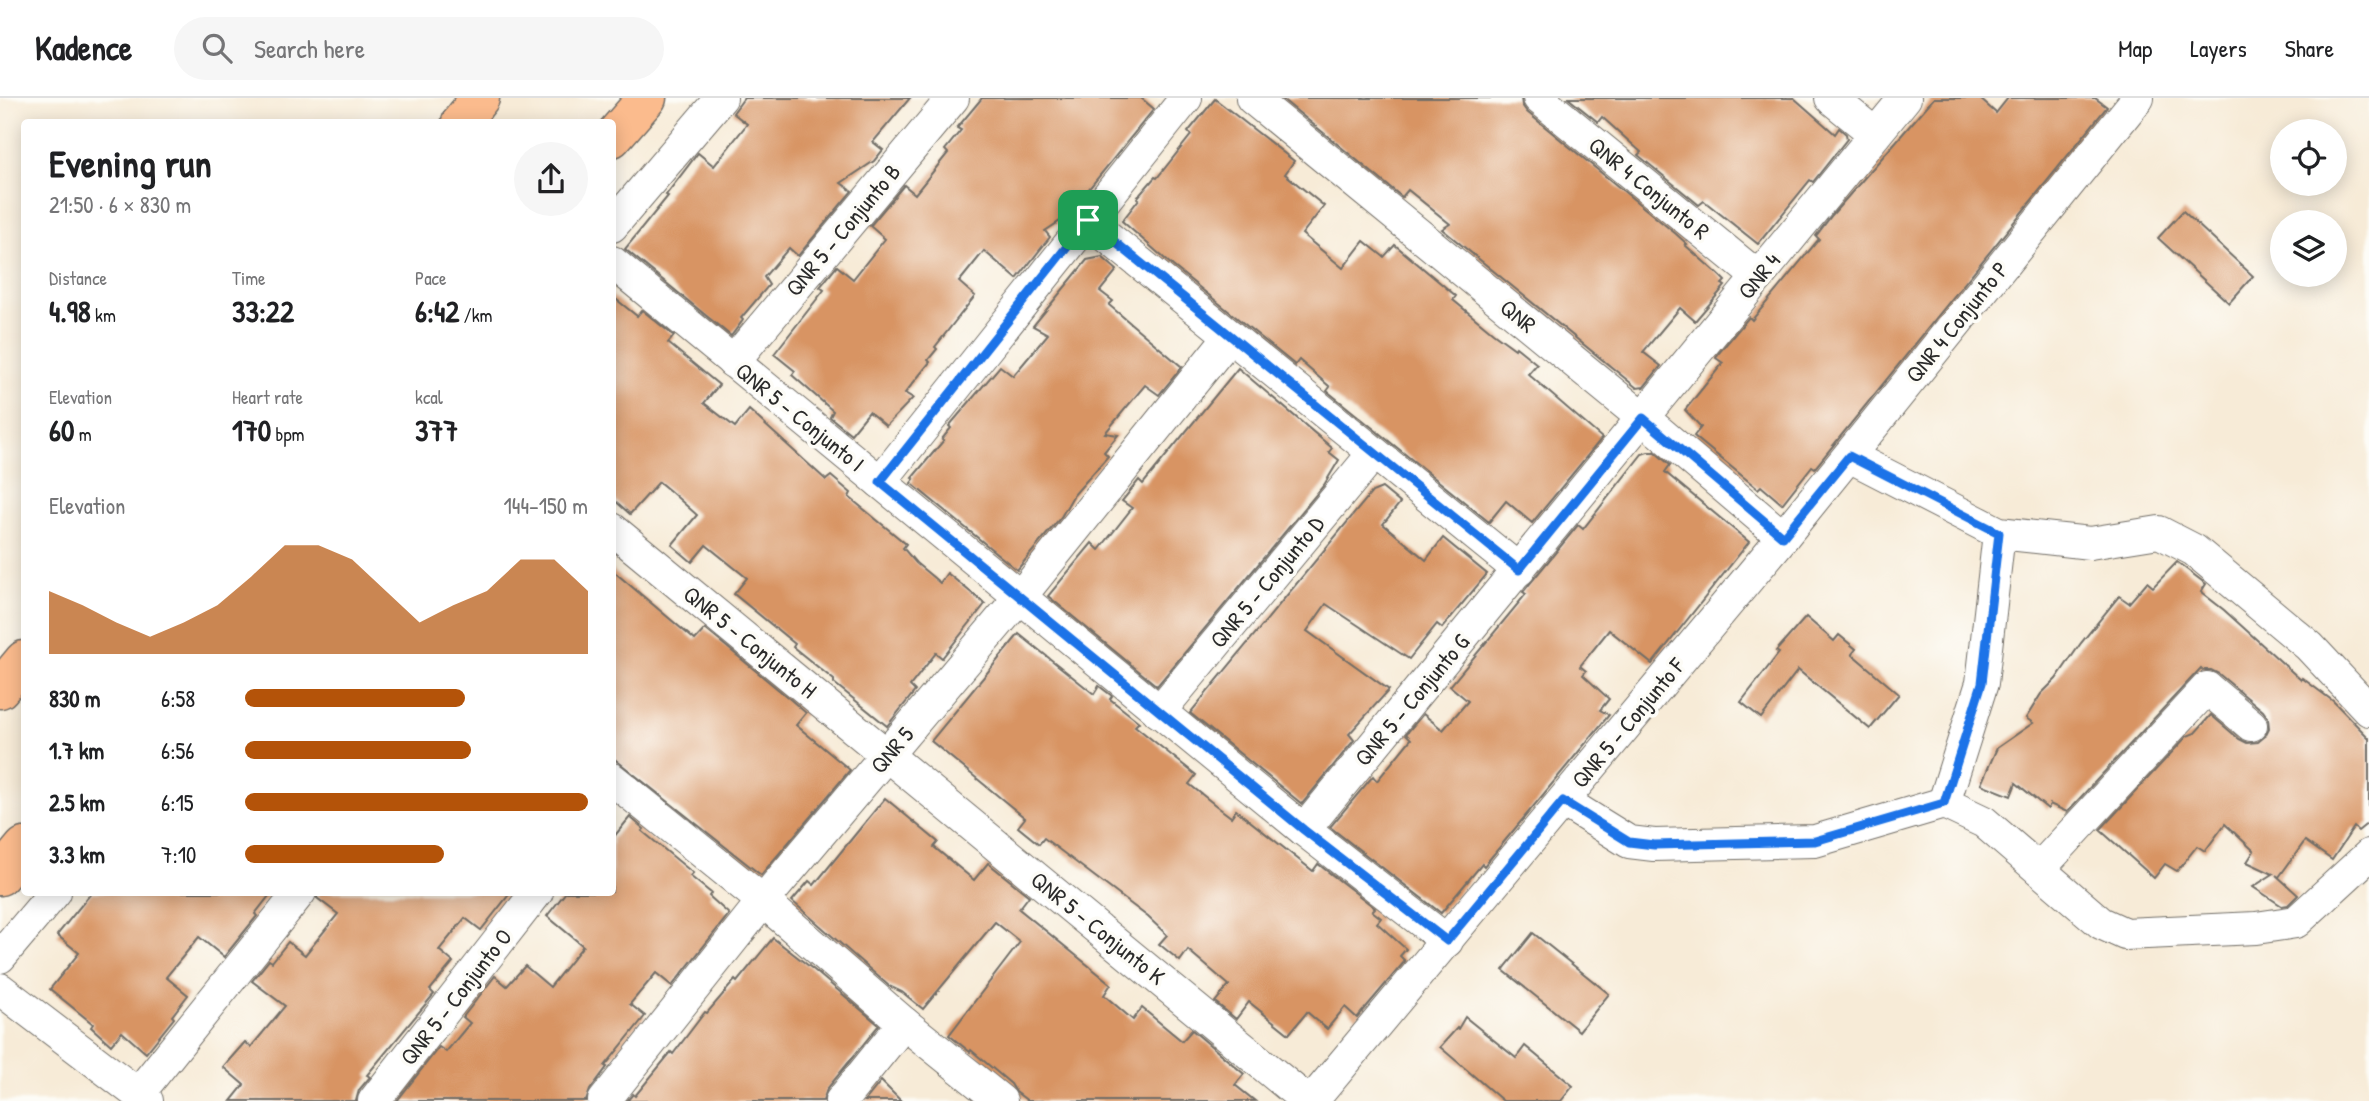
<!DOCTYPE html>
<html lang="en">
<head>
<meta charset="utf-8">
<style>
  :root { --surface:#fff; --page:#f6f6f6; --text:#202124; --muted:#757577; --line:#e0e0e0; --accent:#b45309 }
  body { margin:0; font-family:"Patrick Hand",sans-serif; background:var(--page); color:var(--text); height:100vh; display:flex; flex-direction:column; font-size:26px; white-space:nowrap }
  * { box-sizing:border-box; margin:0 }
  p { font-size:23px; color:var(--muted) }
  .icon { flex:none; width:38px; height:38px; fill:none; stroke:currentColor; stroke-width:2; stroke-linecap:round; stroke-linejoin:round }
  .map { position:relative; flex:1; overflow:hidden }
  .sheet { position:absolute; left:21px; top:21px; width:595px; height:777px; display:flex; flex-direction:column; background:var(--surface); border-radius:7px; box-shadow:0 4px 18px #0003 }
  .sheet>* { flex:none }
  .buttons { position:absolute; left:2270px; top:21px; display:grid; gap:14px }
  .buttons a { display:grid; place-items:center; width:77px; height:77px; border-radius:50%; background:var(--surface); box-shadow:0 4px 18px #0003; font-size:35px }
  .pin { position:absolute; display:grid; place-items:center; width:60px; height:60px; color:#fff; margin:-30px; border-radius:14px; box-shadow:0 4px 10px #0006 }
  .round { display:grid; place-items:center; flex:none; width:74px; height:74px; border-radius:37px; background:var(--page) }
  .overview { display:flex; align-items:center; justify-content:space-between; height:119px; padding:0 28px }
  h1 { font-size:38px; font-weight:800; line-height:52px }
  .stats { display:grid; grid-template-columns:repeat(3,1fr); gap:10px; height:119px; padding:7px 28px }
  .stats div { display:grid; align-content:center }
  .stats b { font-size:30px; font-weight:800 }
  .stats small { font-size:19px; font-weight:400 }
  .stats p { font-size:19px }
  .chart { height:196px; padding:14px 28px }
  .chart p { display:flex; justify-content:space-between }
  .chart svg { width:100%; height:126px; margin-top:7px; fill:var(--accent); opacity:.7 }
  ul { padding:0 28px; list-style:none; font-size:23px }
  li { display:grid; grid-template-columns:112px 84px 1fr; align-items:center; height:52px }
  li i { height:18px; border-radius:9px; background:var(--accent) }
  header { display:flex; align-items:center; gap:42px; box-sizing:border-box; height:98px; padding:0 35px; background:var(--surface); border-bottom:2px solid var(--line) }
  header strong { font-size:33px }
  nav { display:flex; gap:38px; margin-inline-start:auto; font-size:24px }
  .search { width:490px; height:63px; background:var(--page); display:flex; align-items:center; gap:18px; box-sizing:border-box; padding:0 24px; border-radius:38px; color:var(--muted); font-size:26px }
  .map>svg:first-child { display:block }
  .building { fill:#d89464 }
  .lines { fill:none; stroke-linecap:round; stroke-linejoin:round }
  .minor-casing { stroke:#726e67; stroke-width:34 }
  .major-casing { stroke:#726e67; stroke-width:41 }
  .minor { stroke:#fff; stroke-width:32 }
  .major { stroke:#fbbb8d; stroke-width:38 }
  .route-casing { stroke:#fff; stroke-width:14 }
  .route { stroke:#1a73e8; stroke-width:9 }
  .labels { text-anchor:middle; stroke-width:7; stroke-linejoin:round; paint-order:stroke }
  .street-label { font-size:23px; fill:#2b2b2b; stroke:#fdfcf7 }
</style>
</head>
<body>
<header>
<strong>Kadence</strong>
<div class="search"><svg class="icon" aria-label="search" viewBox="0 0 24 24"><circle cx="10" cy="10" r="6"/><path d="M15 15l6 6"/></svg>Search here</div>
<nav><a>Map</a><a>Layers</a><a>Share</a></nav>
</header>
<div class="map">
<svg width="2369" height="1003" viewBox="0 0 2369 1003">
  <rect width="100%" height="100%" fill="#fdfcf7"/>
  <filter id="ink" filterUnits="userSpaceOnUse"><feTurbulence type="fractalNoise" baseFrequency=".0143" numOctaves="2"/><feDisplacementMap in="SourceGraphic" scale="14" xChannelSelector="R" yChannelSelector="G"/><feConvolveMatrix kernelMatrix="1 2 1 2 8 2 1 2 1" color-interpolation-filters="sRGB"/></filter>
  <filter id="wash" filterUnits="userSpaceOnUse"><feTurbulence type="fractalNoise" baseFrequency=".00686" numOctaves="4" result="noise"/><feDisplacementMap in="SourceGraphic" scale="28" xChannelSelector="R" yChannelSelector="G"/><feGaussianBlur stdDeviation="1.57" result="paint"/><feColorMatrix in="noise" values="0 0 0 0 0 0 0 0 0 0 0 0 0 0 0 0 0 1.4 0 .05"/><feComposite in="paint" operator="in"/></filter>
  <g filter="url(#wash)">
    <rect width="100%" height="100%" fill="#f7ebd7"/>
    <g id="blocks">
      <g class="building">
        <polygon points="744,0 910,0 873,44 883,52 874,63 841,85 852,93 798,158 789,150 764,179 769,187 741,220 743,222 731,238 625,151 668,98 666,97 698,55 714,68 747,26 733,15"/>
        <polygon points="982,0 1141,0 1154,11 1066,119 1045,133 1050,139 1017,181 984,153 959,184 975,198 935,249 937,251 928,262 930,264 905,295 913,300 886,328 869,314 851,336 830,319 833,313 792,277 795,273 774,256 824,192 820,189 837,168 853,181 885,141 870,128 904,87 915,96 948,55 945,52 961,32 957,30"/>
        <polygon points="1281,0 1521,0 1522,7 1527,14 1676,136 1687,146 1685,147 1719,177 1725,183 1722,186 1725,188 1695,223 1680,210 1643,254 1661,268 1644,289 1637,290 1442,131 1450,126 1408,92 1402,99"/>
        <polygon points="1568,0 1794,0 1835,36 1839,30 1846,36 1847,41 1813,84 1810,82 1758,146 1704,103 1699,107 1638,57 1641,54 1602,19 1598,24"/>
        <polygon points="1934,0 1979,0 1996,15 2008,0 2095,0 2107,9 1815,370 1812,368 1782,406 1761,388 1758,391 1694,338 1701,329 1685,312 1723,265 1716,260 1718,256 1749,219 1752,222 1819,141 1816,138 1832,117"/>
        <polygon points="1215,1 1294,63 1285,76 1324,108 1302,136 1343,170 1364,143 1384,159 1395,147 1456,198 1453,202 1493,235 1515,251 1516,249 1537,266 1528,276 1602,340 1532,425 1506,403 1489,424 1327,293 1330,289 1299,262 1295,267 1173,168 1122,123 1139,101 1137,100 1155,79 1157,80 1191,37 1188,34"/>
        <polygon points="2183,113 2253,178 2229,205 2158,140"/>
        <polygon points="1102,159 1117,172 1100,193 1113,203 1109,207 1182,269 1159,297 1145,287 1105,335 1118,337 1104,354 1108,358 1073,398 1061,419 1017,472 911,385 914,381 912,380 944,342 942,341 951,330 949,328 1000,268 1013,278 1048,236 1033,228 1087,162"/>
        <polygon points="612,198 637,218 642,212 674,238 668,245 719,287 704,305 735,329 749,312 826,382 831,378 851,395 849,399 906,446 903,450 916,465 940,485 947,475 985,506 942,560 936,555 910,588 915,593 887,628 834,585 834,582 793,549 795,546 734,496 747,480 706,447 692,464 672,447 697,417 670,393 659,384 630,416 612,400"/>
        <polygon points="1238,270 1332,350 1329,354 1339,362 1324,387 1157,588 1048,498 1092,445 1099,452 1132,410 1122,403 1139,382 1143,386"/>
        <polygon points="1648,354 1655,354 1670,367 1665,374 1749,444 1652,566 1609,532 1580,568 1586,573 1583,577 1609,601 1600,612 1609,617 1484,768 1482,766 1441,815 1330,729 1373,678 1377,683 1411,641 1406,636 1423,616 1443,632 1468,603 1450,588 1526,496 1523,494 1578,427 1583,431 1642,356"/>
        <polygon points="1382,390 1400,405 1383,426 1426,462 1443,440 1487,476 1442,530 1437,526 1409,561 1326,506 1307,533 1389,592 1349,636 1354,642 1351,646 1302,706 1190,615 1372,394"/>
        <polygon points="2177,464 2206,486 2201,494 2224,512 2301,582 2302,580 2333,603 2369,640 2369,724 2358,733 2354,729 2332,762 2305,743 2279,779 2276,777 2298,797 2288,807 2282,808 2253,789 2273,776 2247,764 2254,753 2225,726 2205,753 2197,748 2177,773 2165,766 2154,780 2100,732 2187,638 2195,635 2211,617 2239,641 2247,645 2258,644 2265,638 2269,630 2268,620 2263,613 2219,576 2211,572 2203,572 2201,570 2067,714 2050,706 2048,711 2016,685 2011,698 1981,686 1997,650 2033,625 2026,620 2041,596 2056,581 2081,545 2119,498 2129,505 2147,484 2153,489"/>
        <polygon points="612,472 695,542 705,531 791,602 806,615 796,627 850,672 761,777 612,659"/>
        <polygon points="1806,519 1834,543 1839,537 1856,551 1852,556 1899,596 1870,631 1798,572 1761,620 1741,604 1779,555 1776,553"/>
        <polygon points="1019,536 1094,596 1099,588 1112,598 1110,601 1139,624 1135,628 1196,677 1189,686 1219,710 1231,719 1236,712 1313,773 1318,766 1375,810 1372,813 1381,820 1377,825 1406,851 1400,858 1405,863 1357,920 1345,909 1327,931 1307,914 1289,936 1249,904 1236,921 1215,904 1229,887 1188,852 1180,863 1159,846 1167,837 1148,819 1044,740 1039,746 1018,729 1025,720 931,643"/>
        <polygon points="885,700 938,744 934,749 974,782 988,765 1029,798 1019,811 1111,886 1104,897 1133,922 1142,910 1182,943 1192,932 1244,976 1235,987 1255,1003 1028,1003 1016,994 1011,986 971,952 970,954 949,937 1020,844 995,824 923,911 902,894 889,888 792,803 809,783 814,787"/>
        <polygon points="630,719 644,731 642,733 693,775 690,778 711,795 709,798 729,816 672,888 656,875 630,906 645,918 605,968 607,969 590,992 586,1003 397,1003 439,949 446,954 470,925 463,919 495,878 507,888 525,868 550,889 583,848 547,818 566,794 612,794 612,741"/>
        <polygon points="92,794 272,794 255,816 257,818 224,859 199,839 166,879 188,897 172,918 174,920 146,955 122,934 111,947 91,929 93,926 50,891 79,855 57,837"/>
        <polygon points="318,794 511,794 481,832 465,820 439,852 453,864 430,892 434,896 367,977 370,979 359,992 356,1003 231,1003 244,987 223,969 245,944 251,949 285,908 252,883 269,862 272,864 288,844 305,857 338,816 317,800"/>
        <polygon points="1533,835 1609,896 1579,933 1503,872"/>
        <polygon points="773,840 814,872 879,927 827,991 823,1003 627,1003 633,996 635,998 671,954 673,956 705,914 707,915 735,882 737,884"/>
        <polygon points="1465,919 1516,960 1525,948 1573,988 1561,1003 1503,1003 1440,949 1457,930 1458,931"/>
        <polygon points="881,983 901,1003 865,1003"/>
      </g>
    </g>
  </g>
  <g filter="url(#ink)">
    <use href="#blocks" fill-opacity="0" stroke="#726e67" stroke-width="2"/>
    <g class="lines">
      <g class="minor-casing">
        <g id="minor">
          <polyline points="1252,0 1643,320 1783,439"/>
          <polyline points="1539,0 1758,179"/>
          <polyline points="1831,0 1875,36"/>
          <polyline points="1088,123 1519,472"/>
          <polyline points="612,128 721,0"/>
          <polyline points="612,164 1304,732 1447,843"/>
          <polyline points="733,264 953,0"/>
          <polyline points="1849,358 1999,435 2090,445 2159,434 2194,452 2309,548 2369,612"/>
          <polyline points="880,384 1186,0"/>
          <polyline points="612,431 1307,1003"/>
          <polyline points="1159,614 1374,355"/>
          <polyline points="612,681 763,803 904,925 1001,1003"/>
          <polyline points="1563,703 1629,744 1654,747 1815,743 1944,705 1984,724 2101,825 2125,836 2256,830 2296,824 2369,757"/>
          <polyline points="1944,705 1982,585 1999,435"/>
          <polyline points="1304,732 1905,0"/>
          <polyline points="2039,771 2207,590 2251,627"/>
          <polyline points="0,859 55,794"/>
          <polyline points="0,891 147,1003"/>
          <polyline points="138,996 300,794"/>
          <polyline points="374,1003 537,794"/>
          <polyline points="604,1003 763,803 1020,499 1230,238"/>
          <polyline points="841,1003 904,925"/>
          <polyline points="1312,1003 1783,439 2138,0"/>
        </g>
      </g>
      <g class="major-casing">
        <g id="major">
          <polyline points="461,24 480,0"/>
          <polyline points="612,40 647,0"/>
          <polyline points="0,591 24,562"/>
          <polyline points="0,778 24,749"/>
        </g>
      </g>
      <use href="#minor" class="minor"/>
      <use href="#major" class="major"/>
    </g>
  </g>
  <g class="lines" filter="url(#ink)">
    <g class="route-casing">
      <polygon id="route" points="1088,122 1519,472 1643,320 1783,439 1849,358 1999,435 1982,585 1944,705 1815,743 1654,747 1629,744 1563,703 1447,843 1304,732 880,384"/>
    </g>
    <use href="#route" class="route"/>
  </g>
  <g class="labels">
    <g class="street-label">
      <text transform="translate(1649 90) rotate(39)" y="8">QNR 4 Conjunto R</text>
      <text transform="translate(843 132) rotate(-50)" y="8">QNR 5 - Conjunto B</text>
      <text transform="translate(1759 178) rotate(-51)" y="8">QNR 4</text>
      <text transform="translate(1518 218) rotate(39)" y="8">QNR</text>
      <text transform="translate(1957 224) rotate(-51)" y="8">QNR 4 Conjunto P</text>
      <text transform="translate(800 319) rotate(39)" y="8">QNR 5 - Conjunto I</text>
      <text transform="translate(1267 484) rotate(-50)" y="8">QNR 5 - Conjunto D</text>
      <text transform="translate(750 544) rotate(39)" y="8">QNR 5 - Conjunto H</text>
      <text transform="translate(1412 602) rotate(-50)" y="8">QNR 5 - Conjunto G</text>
      <text transform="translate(1628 625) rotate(-50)" y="8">QNR 5 - Conjunto F</text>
      <text transform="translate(892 652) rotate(-50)" y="8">QNR 5</text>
      <text transform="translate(1098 830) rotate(39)" y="8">QNR 5 - Conjunto K</text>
      <text transform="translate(456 899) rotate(-52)" y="8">QNR 5 - Conjunto O</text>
    </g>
  </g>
</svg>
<div class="buttons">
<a><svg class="icon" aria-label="locate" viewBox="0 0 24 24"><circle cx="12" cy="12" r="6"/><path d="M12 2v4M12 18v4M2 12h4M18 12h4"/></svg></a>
<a><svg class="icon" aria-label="layers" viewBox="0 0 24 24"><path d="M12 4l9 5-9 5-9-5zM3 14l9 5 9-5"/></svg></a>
</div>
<div class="pin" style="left:1088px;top:122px;background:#1e9e55"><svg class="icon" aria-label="arrive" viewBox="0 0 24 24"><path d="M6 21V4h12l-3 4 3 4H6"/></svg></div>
<section class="sheet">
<div class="overview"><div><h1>Evening run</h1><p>21:50 · 6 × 830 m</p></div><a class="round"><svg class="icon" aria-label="share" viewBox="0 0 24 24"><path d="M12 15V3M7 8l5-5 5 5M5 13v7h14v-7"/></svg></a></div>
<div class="stats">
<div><p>Distance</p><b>4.98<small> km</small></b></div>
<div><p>Time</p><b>33:22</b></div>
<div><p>Pace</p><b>6:42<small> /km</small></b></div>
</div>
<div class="stats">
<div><p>Elevation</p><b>60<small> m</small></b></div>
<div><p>Heart rate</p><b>170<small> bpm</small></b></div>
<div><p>kcal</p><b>377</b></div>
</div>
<div class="chart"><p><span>Elevation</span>144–150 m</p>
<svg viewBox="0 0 160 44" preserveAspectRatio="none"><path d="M0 44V22L10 27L20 33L30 38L40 33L50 27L60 17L70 6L80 6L90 11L100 22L110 33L120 27L130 22L140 11L150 11L160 22V44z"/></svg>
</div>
<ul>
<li><b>830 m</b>6:58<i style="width:64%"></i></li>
<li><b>1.7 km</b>6:56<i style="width:66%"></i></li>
<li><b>2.5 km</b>6:15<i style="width:100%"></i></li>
<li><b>3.3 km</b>7:10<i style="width:58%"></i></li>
</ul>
</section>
</div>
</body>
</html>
